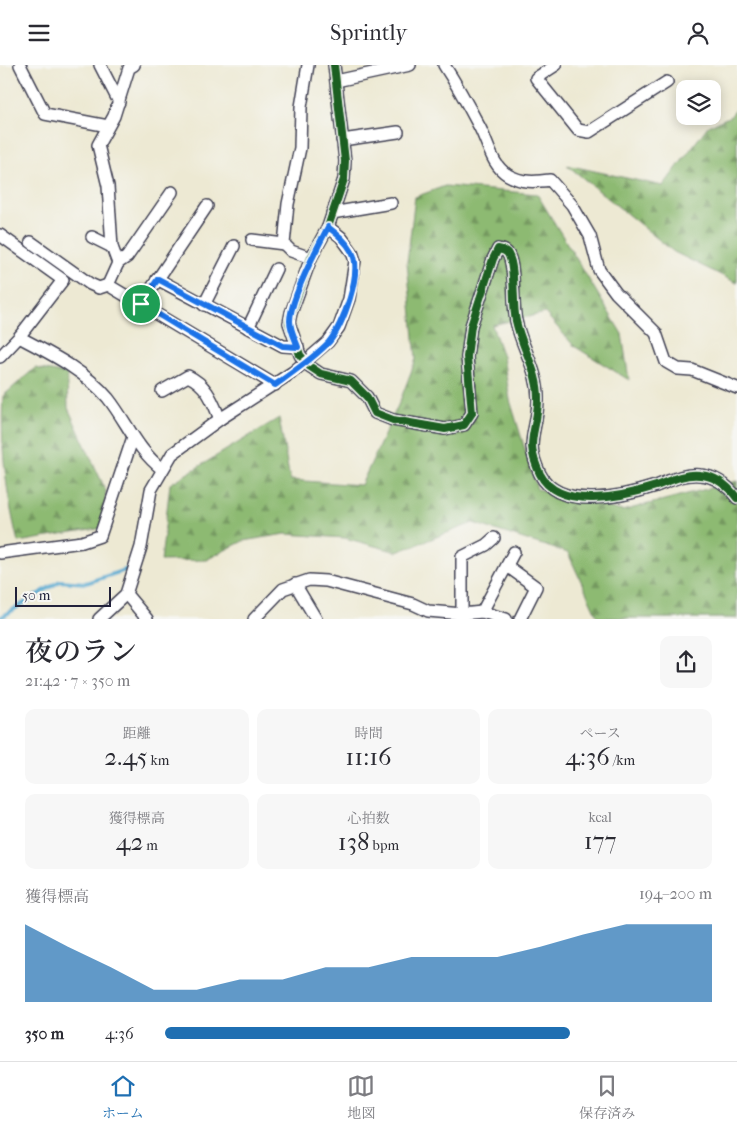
<!DOCTYPE html>
<html lang="ja">
<head>
<meta charset="utf-8">
<style>
  :root { --surface:#fff; --page:#f7f7f7; --text:#2b2b33; --muted:#7c7c81; --line:#e1e1e2; --accent:#1f6fb2 }
  body { margin:0; font-family:"IM FELL French Canon","Noto Serif JP",serif; background:var(--page); color:var(--text); height:100vh; display:flex; flex-direction:column; font-size:19px; white-space:nowrap }
  * { box-sizing:border-box; margin:0 }
  p { font-size:16px; color:var(--muted) }
  .icon { flex:none; width:28px; height:28px; fill:none; stroke:currentColor; stroke-width:2; stroke-linecap:round; stroke-linejoin:round }
  .map { position:relative; height:554px; overflow:hidden }
  .drawer { display:flex; flex-direction:column; background:var(--surface); flex:1 }
  .drawer>* { flex:none }
  .buttons { position:absolute; left:676px; top:15px; display:grid; gap:10px }
  .buttons a { display:grid; place-items:center; width:45px; height:45px; border-radius:10px; background:var(--surface); box-shadow:0 2px 12px #0003; font-size:25px }
  .scale { position:absolute; left:15px; bottom:12px; width:96px; box-sizing:border-box; padding-left:5px; border:2px solid #22223b; border-top:0; font-size:14px; line-height:18px; white-space:nowrap; color:#22223b; -webkit-text-stroke:4px #f6f6f2; paint-order:stroke }
  .pin { position:absolute; display:grid; place-items:center; width:42px; height:42px; color:#fff; margin:-21px; border:2px solid #fff; border-radius:50%; box-shadow:0 1px 5px #0007 }
  .round { display:grid; place-items:center; flex:none; width:52px; height:52px; border-radius:10px; background:var(--page) }
  .overview { display:flex; align-items:center; justify-content:space-between; height:85px; padding:0 25px }
  h1 { font-size:28px; font-weight:600; line-height:38px }
  .figures { display:grid; grid-template-columns:repeat(3,1fr); gap:8px; height:85px; padding:5px 25px }
  .figures div { display:grid; align-content:center; border-radius:10px; background:var(--page); text-align:center }
  .figures b { font-size:25px; font-weight:600 }
  .figures small { font-size:14px; font-weight:400 }
  .figures p { font-size:14px }
  .chart { height:140px; padding:10px 25px }
  .chart p { display:flex; justify-content:space-between }
  .chart svg { width:100%; height:90px; margin-top:5px; fill:var(--accent); opacity:.7 }
  ul { padding:0 25px; list-style:none; font-size:16px }
  li { display:grid; grid-template-columns:80px 60px 1fr; align-items:center; height:38px }
  li i { height:12px; border-radius:6px; background:var(--accent) }
  header { display:flex; justify-content:space-between; align-items:center; height:65px; padding:0 25px; background:var(--surface); font-size:22px; font-weight:600 }
  .dock { display:flex; justify-content:space-around; align-items:center; height:70px; border-top:1px solid var(--line); background:var(--surface); font-size:14px; color:var(--muted) }
  .dock a { display:grid; justify-items:center; gap:2px }
  .dock .on { color:var(--accent) }
  .map>svg:first-child { display:block }
  .forest { fill:url(#forest-firs); stroke:#586e56 }
  .lines { fill:none; stroke-linecap:round; stroke-linejoin:round }
  .stream { stroke:#53a7cf; stroke-width:4 }
  .street-casing { stroke:#404052; stroke-width:14 }
  .street { stroke:#fff; stroke-width:11 }
  .street-bridge-casing { stroke:#404052; stroke-width:14; stroke-linecap:butt }
  .street-bridge { stroke:#fff; stroke-width:11 }
  .cycleway-casing { stroke:#f6f6f2; stroke-width:11 }
  .cycleway { stroke:#1b5e20; stroke-width:8 }
  .route-casing { stroke:#fff; stroke-width:10 }
  .route { stroke:#1a73e8; stroke-width:6 }
</style>
</head>
<body>
<header><svg class="icon" aria-label="menu" viewBox="0 0 24 24"><path d="M4 6h16M4 12h16M4 18h16"/></svg>Sprintly<svg class="icon" aria-label="person" viewBox="0 0 24 24"><circle cx="12" cy="8" r="4"/><path d="M4 21q1-7 8-7t8 7"/></svg></header>
<div class="map">
<svg width="737" height="554" viewBox="0 0 737 554">
  <defs>
    <pattern id="forest-firs" width="22" height="20" patternUnits="userSpaceOnUse" patternTransform="scale(1.25)"><rect width="22" height="20" fill="#8dba72"/><path d="M5 1l3.5 6h-7zM16 11l3.5 6h-7z" fill="#73975f"/></pattern>
  </defs>
  <rect width="100%" height="100%" fill="#f6f6f2"/>
  <filter id="ink" filterUnits="userSpaceOnUse"><feTurbulence type="fractalNoise" baseFrequency=".02" numOctaves="2"/><feDisplacementMap in="SourceGraphic" scale="10" xChannelSelector="R" yChannelSelector="G"/><feConvolveMatrix kernelMatrix="1 2 1 2 8 2 1 2 1" color-interpolation-filters="sRGB"/></filter>
  <filter id="wash" filterUnits="userSpaceOnUse"><feTurbulence type="fractalNoise" baseFrequency=".0096" numOctaves="4" result="noise"/><feDisplacementMap in="SourceGraphic" scale="20" xChannelSelector="R" yChannelSelector="G"/><feGaussianBlur stdDeviation="1.12" result="paint"/><feColorMatrix in="noise" values="0 0 0 0 0 0 0 0 0 0 0 0 0 0 0 0 0 1.4 0 .05"/><feComposite in="paint" operator="in"/></filter>
  <g filter="url(#wash)">
    <rect width="100%" height="100%" fill="#ede9d3"/>
    <g class="forest">
      <polygon points="737,41 737,218 674,187 567,100 663,121 708,61 731,51"/>
      <polygon points="445,121 537,129 622,269 629,315 574,281 545,248 492,260 503,292 510,335 537,424 622,446 737,416 737,553 598,553 568,488 473,458 397,487 345,473 285,469 243,476 206,495 161,496 170,419 279,353 290,415 361,420 400,336 416,294 407,197 415,132"/>
      <path d="M 35,303 L 67,309 L 68,343 L 106,426 L 103,463 L 18,477 C 6,428 0,381 3,331 Z"/>
    </g>
    <g class="lines">
      <polyline class="stream" points="0,553 60,516 86,518 128,504"/>
    </g>
  </g>
  <g filter="url(#ink)">
    <g class="lines">
      <g class="street-casing">
        <g id="street">
          <polyline points="20,0 45,49 108,61"/>
          <polyline points="100,0 119,37"/>
          <polyline points="134,0 129,3 114,51 98,80 108,121 112,182 118,198 108,220 275,320"/>
          <polyline points="308,0 301,42 300,83 288,139 284,179 291,186 311,193"/>
          <path d="M 444,0 C 457,20 468,40 479,61 C 488,77 491,100 508,110 C 522,118 535,117 550,115 L 572,140 L 590,171 L 599,205 L 616,228 L 656,268 L 666,297 L 678,304 L 692,305 L 737,323"/>
          <polyline points="556,0 536,13 578,65 589,67 667,17"/>
          <polyline points="336,16 410,0"/>
          <polyline points="342,75 398,67"/>
          <polyline points="332,148 391,138"/>
          <polyline points="0,170 63,215 19,272 0,292"/>
          <polyline points="92,172 112,182"/>
          <polyline points="252,175 284,179"/>
          <polyline points="31,177 90,219 99,223 108,220"/>
          <polyline points="118,198 127,192 172,127"/>
          <polyline points="157,214 283,281 298,282"/>
          <polyline points="141,239 207,141"/>
          <polyline points="204,240 234,181"/>
          <polyline points="248,263 276,204"/>
          <path d="M 19,272 C 51,289 84,305 108,333 C 127,357 137,385 162,404"/>
          <polyline points="300,290 289,258 291,248 311,193 328,162 344,114 345,96 334,0"/>
          <path d="M 309,301 L 321,309 L 351,316 L 367,332 L 375,348 L 393,355 L 445,364 L 464,360 L 472,348 L 467,292 L 471,261 L 493,194 L 498,184 C 502,185 506,185 508,189 C 516,202 512,240 516,256 C 522,284 539,306 538,336 C 537,369 524,375 540,409 C 559,447 625,431 656,421 C 669,416 685,408 700,410 C 715,411 728,421 737,433"/>
          <path d="M 162,326 L 188,311 C 207,320 212,335 220,354"/>
          <polyline points="0,488 82,477 100,471 133,372"/>
          <polyline points="507,501 536,522 520,554"/>
          <polyline points="295,519 316,554"/>
          <polyline points="126,529 147,554"/>
          <polyline points="482,547 514,487"/>
          <polyline points="462,549 462,492 486,480 494,473"/>
          <polyline points="99,554 126,529 141,482 151,425 172,389 220,354 293,307 328,277 339,262 349,234 355,196 352,187 341,172 328,162"/>
          <polyline points="254,554 283,524 309,515 326,516 413,539 428,546 462,549 482,547 506,554"/>
        </g>
      </g>
      <use href="#street" class="street"/>
      <g class="street-bridge-casing">
        <polyline id="street-bridge" points="300,290 309,301"/>
      </g>
      <use href="#street-bridge" class="street-bridge"/>
      <g class="cycleway-casing">
        <path id="cycleway" d="M 334,0 L 345,96 L 344,114 L 328,162 L 311,193 L 291,248 L 289,258 L 300,290 L 309,301 L 321,309 L 351,316 L 367,332 L 375,348 L 393,355 L 445,364 L 464,360 L 472,348 L 467,292 L 471,261 L 493,194 L 498,184 C 502,185 506,185 508,189 C 516,202 512,240 516,256 C 522,284 539,306 538,336 C 537,369 524,375 540,409 C 559,447 625,431 656,421 C 669,416 685,408 700,410 C 715,411 728,421 737,433"/>
      </g>
      <use href="#cycleway" class="cycleway"/>
    </g>
  </g>
  <g class="lines" filter="url(#ink)">
    <g class="route-casing">
      <path id="route" d="M 328,162 C 337,169 346,176 352,187 C 363,207 343,260 329,277 C 314,293 293,307 275,320 L 141,239 L 158,214 L 283,281 L 298,282 C 295,274 290,264 290,256 C 290,234 317,183 328,162 Z"/>
    </g>
    <use href="#route" class="route"/>
  </g>
</svg>
<div class="buttons">
<a><svg class="icon" aria-label="layers" viewBox="0 0 24 24"><path d="M12 4l9 5-9 5-9-5zM3 14l9 5 9-5"/></svg></a>
</div>
<div class="scale">50 m</div>
<div class="pin" style="left:141px;top:239px;background:#1e9e55"><svg class="icon" aria-label="arrive" viewBox="0 0 24 24"><path d="M6 21V4h12l-3 4 3 4H6"/></svg></div>
</div>
<section class="drawer">
<div class="overview"><div><h1>夜のラン</h1><p>21:42 · 7 × 350 m</p></div><a class="round"><svg class="icon" aria-label="share" viewBox="0 0 24 24"><path d="M12 15V3M7 8l5-5 5 5M5 13v7h14v-7"/></svg></a></div>
<div class="figures">
<div><p>距離</p><b>2.45<small> km</small></b></div>
<div><p>時間</p><b>11:16</b></div>
<div><p>ペース</p><b>4:36<small> /km</small></b></div>
</div>
<div class="figures">
<div><p>獲得標高</p><b>42<small> m</small></b></div>
<div><p>心拍数</p><b>138<small> bpm</small></b></div>
<div><p>kcal</p><b>177</b></div>
</div>
<div class="chart"><p><span>獲得標高</span>194–200 m</p>
<svg viewBox="0 0 160 44" preserveAspectRatio="none"><path d="M0 44V6L10 17L20 27L30 38L40 38L50 33L60 33L70 27L80 27L90 22L100 22L110 22L120 17L130 11L140 6L150 6L160 6V44z"/></svg>
</div>
<ul>
<li><b>350 m</b>4:36<i style="width:74%"></i></li>
</ul>
</section>
<nav class="dock">
<a class="on"><svg class="icon" aria-label="home" viewBox="0 0 24 24"><path d="M3 11l9-7 9 7M6 9v11h12V9"/></svg>ホーム</a>
<a><svg class="icon" aria-label="map" viewBox="0 0 24 24"><path d="M3 6l6-2 6 2 6-2v14l-6 2-6-2-6 2zM9 4v14M15 6v14"/></svg>地図</a>
<a><svg class="icon" aria-label="saved" viewBox="0 0 24 24"><path d="M7 4h10v16l-5-4-5 4z"/></svg>保存済み</a>
</nav>
</body>
</html>
